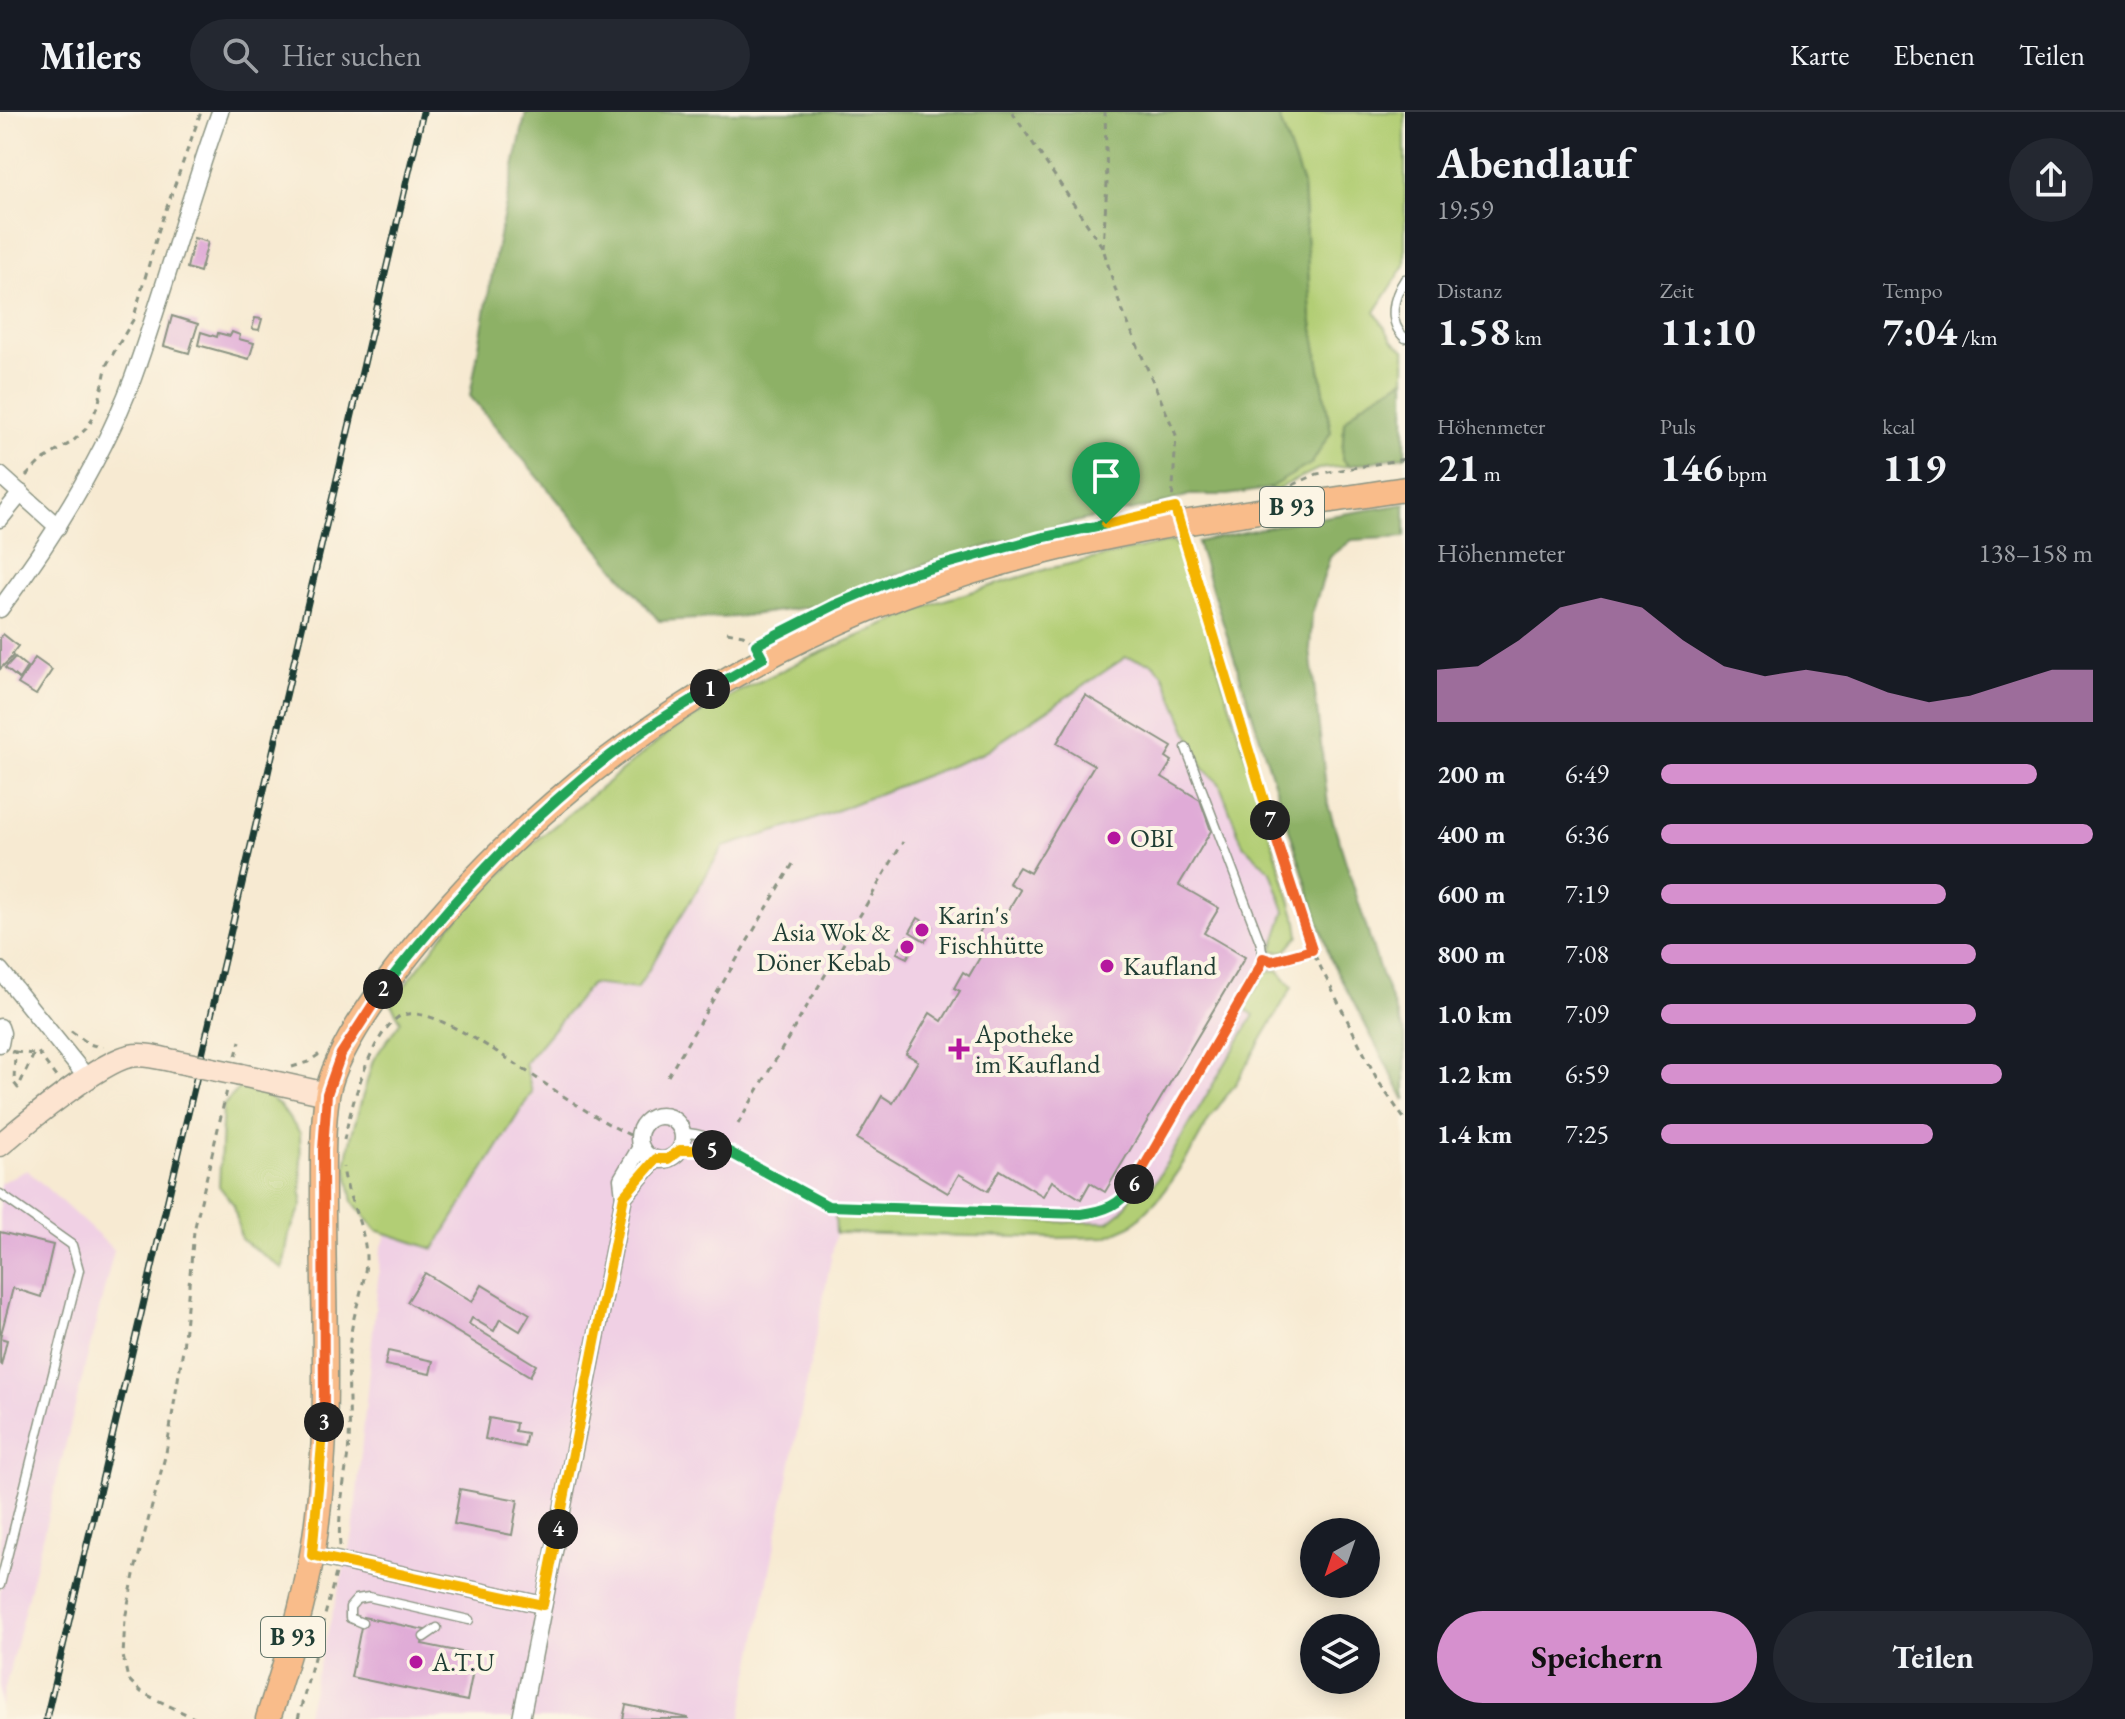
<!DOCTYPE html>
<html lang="de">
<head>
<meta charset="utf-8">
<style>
  :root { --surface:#171b24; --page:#242831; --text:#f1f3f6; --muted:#9ea1a6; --line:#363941; --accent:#d690ce }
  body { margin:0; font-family:"EB Garamond",serif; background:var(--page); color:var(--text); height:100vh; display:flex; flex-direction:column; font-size:30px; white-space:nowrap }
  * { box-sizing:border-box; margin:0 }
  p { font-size:26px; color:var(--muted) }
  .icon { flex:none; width:44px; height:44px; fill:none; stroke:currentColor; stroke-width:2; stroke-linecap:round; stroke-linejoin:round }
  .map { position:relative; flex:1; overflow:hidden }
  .sheet { display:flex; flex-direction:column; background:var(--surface); width:720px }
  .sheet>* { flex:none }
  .needle { width:52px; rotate:220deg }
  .controls { position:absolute; left:1300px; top:1406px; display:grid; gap:16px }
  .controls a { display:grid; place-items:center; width:80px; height:80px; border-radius:50%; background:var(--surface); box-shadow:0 4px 20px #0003; font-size:40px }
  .pin { position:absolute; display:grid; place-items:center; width:68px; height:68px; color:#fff; margin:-82px -34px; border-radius:50% 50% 50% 0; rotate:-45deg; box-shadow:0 0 8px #0007 }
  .pin .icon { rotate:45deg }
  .km { position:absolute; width:40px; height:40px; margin:-20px; border-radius:50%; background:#222; color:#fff; font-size:22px; line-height:40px; text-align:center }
  .round { display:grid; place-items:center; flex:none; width:84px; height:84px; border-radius:42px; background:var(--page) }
  .head { display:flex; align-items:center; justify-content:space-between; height:136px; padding:0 32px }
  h1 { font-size:44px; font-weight:700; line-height:60px }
  .figures { display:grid; grid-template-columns:repeat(3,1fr); gap:12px; height:136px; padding:8px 32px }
  .figures div { display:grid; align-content:center }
  .figures b { font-size:40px; font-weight:700 }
  .figures small { font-size:22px; font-weight:400 }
  .figures p { font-size:22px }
  .chart { height:224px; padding:16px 32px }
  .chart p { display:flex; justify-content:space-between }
  .chart svg { width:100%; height:144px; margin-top:8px; fill:var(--accent); opacity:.7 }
  .button { display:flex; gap:16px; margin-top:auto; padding:16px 32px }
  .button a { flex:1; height:92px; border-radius:48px; background:var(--accent); color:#111; font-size:32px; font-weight:700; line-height:92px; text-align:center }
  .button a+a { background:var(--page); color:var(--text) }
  ul { padding:0 32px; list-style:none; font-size:26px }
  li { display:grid; grid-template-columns:128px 96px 1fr; align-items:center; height:60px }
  li i { height:20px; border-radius:10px; background:var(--accent) }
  header { display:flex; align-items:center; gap:48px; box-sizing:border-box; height:112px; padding:0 40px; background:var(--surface); border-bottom:2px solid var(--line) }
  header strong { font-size:38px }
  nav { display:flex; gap:44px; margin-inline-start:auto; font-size:28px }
  .search { width:560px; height:72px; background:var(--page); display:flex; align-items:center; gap:20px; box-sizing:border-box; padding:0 28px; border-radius:44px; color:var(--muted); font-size:30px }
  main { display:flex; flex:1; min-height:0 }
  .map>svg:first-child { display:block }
  .built { fill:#f0d0e4 }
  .green { fill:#b2ce75; stroke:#688654; stroke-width:2 }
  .forest { fill:#8db166; stroke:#56774d; stroke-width:2 }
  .building { fill:#e0abd7 }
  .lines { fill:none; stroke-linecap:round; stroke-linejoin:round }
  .lane-casing { stroke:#8b9483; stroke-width:11 }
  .street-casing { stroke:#8b9483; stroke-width:19 }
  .secondary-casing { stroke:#8b9483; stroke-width:25 }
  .primary-casing { stroke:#8b9483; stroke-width:27 }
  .path { stroke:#8b9483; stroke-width:3; stroke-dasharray:6 6; stroke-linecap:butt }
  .lane { stroke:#fff; stroke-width:8 }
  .street { stroke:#fff; stroke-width:16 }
  .secondary { stroke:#fde4d0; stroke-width:22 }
  .primary { stroke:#f9bc8a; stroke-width:24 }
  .rail-casing { stroke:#1f3d34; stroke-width:7 }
  .rail { stroke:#fcf5e5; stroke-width:4; stroke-dasharray:12; stroke-linecap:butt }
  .secondary-bridge-casing { stroke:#8b9483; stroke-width:25; stroke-linecap:butt }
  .secondary-bridge { stroke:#fde4d0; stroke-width:22 }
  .split-1-casing { stroke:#fff; stroke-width:16 }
  .split-2-casing { stroke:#fff; stroke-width:16 }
  .split-3-casing { stroke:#fff; stroke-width:16 }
  .split-4-casing { stroke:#fff; stroke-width:16 }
  .split-5-casing { stroke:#fff; stroke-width:16 }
  .split-6-casing { stroke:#fff; stroke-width:16 }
  .split-7-casing { stroke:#fff; stroke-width:16 }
  .split-8-casing { stroke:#fff; stroke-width:16 }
  .split-1 { stroke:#22a559; stroke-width:10 }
  .split-2 { stroke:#22a559; stroke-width:10 }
  .split-3 { stroke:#f0652b; stroke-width:10 }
  .split-4 { stroke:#f5b400; stroke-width:10 }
  .split-5 { stroke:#f5b400; stroke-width:10 }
  .split-6 { stroke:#22a559; stroke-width:10 }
  .split-7 { stroke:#f0652b; stroke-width:10 }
  .split-8 { stroke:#f5b400; stroke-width:10 }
  .poi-dot { fill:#b5179e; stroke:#fcf5e5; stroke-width:3 }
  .labels { text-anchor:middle; stroke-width:8; stroke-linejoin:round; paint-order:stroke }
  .shield { fill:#fcf5e5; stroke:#617469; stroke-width:2 }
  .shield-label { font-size:24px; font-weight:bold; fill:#1f3d34 }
  .poi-label { font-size:26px; fill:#1f3d34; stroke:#fcf5e5; text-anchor:start }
</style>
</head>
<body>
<header>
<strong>Milers</strong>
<div class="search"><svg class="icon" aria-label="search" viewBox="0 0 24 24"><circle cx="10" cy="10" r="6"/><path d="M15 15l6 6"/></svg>Hier suchen</div>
<nav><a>Karte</a><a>Ebenen</a><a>Teilen</a></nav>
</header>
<main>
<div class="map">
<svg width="1405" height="1607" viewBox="0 0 1405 1607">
  <rect width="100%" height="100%" fill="#fcf5e5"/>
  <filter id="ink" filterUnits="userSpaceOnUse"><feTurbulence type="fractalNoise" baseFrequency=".0125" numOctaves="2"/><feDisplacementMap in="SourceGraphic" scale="16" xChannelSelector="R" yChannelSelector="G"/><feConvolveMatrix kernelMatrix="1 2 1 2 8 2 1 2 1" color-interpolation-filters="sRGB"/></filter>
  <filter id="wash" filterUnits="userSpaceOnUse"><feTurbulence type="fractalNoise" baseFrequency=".006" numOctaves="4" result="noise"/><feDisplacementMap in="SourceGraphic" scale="32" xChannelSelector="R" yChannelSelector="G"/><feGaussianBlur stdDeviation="1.8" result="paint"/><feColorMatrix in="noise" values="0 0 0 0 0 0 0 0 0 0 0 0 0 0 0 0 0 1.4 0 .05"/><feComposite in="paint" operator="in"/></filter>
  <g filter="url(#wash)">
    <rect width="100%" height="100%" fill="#f7ead2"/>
    <g class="built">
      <polygon points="1126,545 1152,551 1163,562 1203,656 1219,671 1243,733 1271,760 1285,799 1272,839 1278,858 1266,859 1244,897 1254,903 1149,1079 1139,1073 1123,1098 1108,1110 835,1101 836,1121 741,1607 305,1607 353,1422 381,1137 444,976 723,735 807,710 983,641"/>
      <polygon points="27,1058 114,1138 0,1596 0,1071"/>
    </g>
    <g class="green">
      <polygon points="1277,0 1405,0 1405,153 1375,200 1393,229 1405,238 1405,267 1362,292 1344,310 1342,347 1349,354 1318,357 1275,378 1267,377 1283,366 1331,320 1311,205 1303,73"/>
      <polygon points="1173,429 1181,438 1190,464 1297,810 1299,824 1286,839 1272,839 1285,799 1271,760 1243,733 1219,671 1203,656 1163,562 1152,551 1126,545 983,641 807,710 723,735 637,877 591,872 525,951 532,980 434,1137 376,1118 353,1090 346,1054 351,1025 373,948 401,909 391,892 450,814 526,737 668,621 738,580 803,548 938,490 1047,457"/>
      <polygon points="1278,858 1292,875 1236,971 1210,1006 1191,1040 1159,1086 1131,1114 1106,1125 1058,1126 836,1121 835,1101 1052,1110 1108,1110 1123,1098 1139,1073 1150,1079 1254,903 1244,897 1266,859"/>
      <polygon points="243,971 258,977 280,994 300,1021 302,1093 289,1122 283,1157 241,1127 234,1093 219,1074 223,994"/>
    </g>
    <g class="forest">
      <polygon points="526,0 1277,0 1303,73 1311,205 1331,320 1312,351 1267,377 1227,383 1189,383 1158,393 1079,409 934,449 816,494 736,505 659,509 470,284 498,129"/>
      <polygon points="1405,267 1405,344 1349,354 1342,347 1344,310 1362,292"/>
      <polygon points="1405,392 1405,425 1352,428 1330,445 1312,502 1310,537 1328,693 1380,859 1405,924 1405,988 1331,848 1197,430 1287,411"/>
    </g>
    <g id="blocks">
      <g class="building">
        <polygon points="194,126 208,130 200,160 187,156"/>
        <polygon points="172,204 198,212 189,241 164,234"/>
        <polygon points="255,206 262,207 259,218 252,217"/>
        <polygon points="201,220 217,225 218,221 230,224 232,220 240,223 239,227 254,231 249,247 198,233"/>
        <polygon points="3,522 18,534 12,542 13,544 0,557 0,526"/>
        <polygon points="15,545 27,555 19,567 5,556"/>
        <polygon points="35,546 52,558 36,583 18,572"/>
        <polygon points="1085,583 1172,635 1166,645 1172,649 1162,665 1200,688 1211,719 1179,773 1219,796 1204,821 1245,845 1105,1080 1090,1071 1081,1087 1052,1069 1043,1084 1000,1058 988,1079 959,1062 948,1081 857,1027 882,984 893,991 918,949 906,942 930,901 942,909 960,879 954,876 963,860 969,864 986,835 975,828 992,799 1004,805 1020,778 1009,771 1019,755 1030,761 1094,653 1057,631"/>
        <polygon points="918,806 933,815 925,829 910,820"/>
        <polygon points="907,824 917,830 907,846 897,841"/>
        <polygon points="0,1120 53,1133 41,1185 13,1176 0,1226 7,1228 1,1253 0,1252"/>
        <polygon points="425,1161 472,1190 482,1173 530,1202 520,1219 500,1207 494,1219 472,1206 469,1212 536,1253 530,1264 407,1190"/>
        <polygon points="388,1239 433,1249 430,1262 385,1253"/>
        <polygon points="489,1306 516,1311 515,1319 527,1321 524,1335 485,1327"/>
        <polygon points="460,1377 518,1388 512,1423 454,1412"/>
        <polygon points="363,1505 425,1518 422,1532 476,1543 467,1589 351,1565"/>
        <polygon points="626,1593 688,1606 688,1607 623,1607"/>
      </g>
    </g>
  </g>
  <g filter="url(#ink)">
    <use href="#blocks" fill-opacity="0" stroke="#8b9483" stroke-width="2"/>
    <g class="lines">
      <g class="lane-casing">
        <g id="lane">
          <path d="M 1405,167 C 1393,185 1387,210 1405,226"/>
          <path d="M 683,1021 C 702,1021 716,1027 729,1040 L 828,1094 L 1081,1102 C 1103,1099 1114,1094 1130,1079 L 1260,855 L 1263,846 L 1261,832 L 1186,636"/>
          <polyline points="680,1038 703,1037 728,1040"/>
          <polyline points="0,1082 72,1133 79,1158 0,1473"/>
          <polyline points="362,1511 350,1506 350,1495 357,1487 369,1485 469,1508"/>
          <polyline points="424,1525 437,1516"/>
        </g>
      </g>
      <g class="street-casing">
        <g id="street">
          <polyline points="0,363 58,415"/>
          <polyline points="0,407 21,381"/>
          <path d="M 0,497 C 53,426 102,349 133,266 C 165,178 188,88 220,0"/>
          <polyline points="0,858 88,967"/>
          <polyline points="0,915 2,921 0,932"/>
          <circle cx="661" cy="1026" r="22"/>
          <polyline points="624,1084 656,1047"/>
          <polyline points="312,1443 543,1493"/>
          <polyline points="521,1607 624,1084 622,1067 641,1035"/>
        </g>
      </g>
      <g class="secondary-casing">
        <g id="secondary">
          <polyline points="241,963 327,982"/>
          <path d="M 0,1033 C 26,1011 100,950 130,944 C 144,941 160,946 174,949"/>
        </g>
      </g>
      <g class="primary-casing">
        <path id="primary" d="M 268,1607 C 284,1555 302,1502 311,1448 C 319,1408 322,1364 324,1323 C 327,1246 323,1168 323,1091 C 323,1055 322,1019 327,984 C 335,929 414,833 452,791 C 601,626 791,510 1005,450 C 1135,413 1272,398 1405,377"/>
      </g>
      <g class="path">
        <polyline points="1012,0 1103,136 1120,193 1176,323 1172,393"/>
        <polyline points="1103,136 1107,71 1105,0"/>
        <polyline points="26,364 41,349 72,330 89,314 99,290 107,252 133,208 159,117 201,0"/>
        <polyline points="1293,373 1317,362 1405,347"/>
        <polyline points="1185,431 1312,838 1378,969 1405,1008"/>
        <polyline points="727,520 743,523 755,532"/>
        <polyline points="1273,848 1312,838"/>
        <polyline points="71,919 89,932 103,936"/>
        <polyline points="11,939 15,940 14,971 18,976 34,942 38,940 56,965"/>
        <polyline points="15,940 34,942"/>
        <polyline points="236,944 240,929"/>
        <polyline points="292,955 308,950 321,941"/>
        <polyline points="668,964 794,750"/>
        <polyline points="738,1012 903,730"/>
        <path d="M 344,1028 C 351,995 369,927 397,906 C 407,898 427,903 438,908 C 507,938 564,992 632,1024"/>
        <path d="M 340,1434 C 337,1400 346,1365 349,1331 C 351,1293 345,1252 352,1215 C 356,1193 365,1172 366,1149 C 367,1115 347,1089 343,1055"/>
        <polyline points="196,1607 141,1580 128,1567 123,1544 125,1507 135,1458 166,1341 183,1237 194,1119 227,978"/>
        <polyline points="298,1607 336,1461"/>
      </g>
      <use href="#lane" class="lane"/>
      <use href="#street" class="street"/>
      <use href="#secondary" class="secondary"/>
      <use href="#primary" class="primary"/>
      <g class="rail-casing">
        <polyline id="rail" points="46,1607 423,0"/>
      </g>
      <use href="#rail" class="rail"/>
      <g class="secondary-bridge-casing">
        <polyline id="secondary-bridge" points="174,949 241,963"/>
      </g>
      <use href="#secondary-bridge" class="secondary-bridge"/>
    </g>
  </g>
  <g class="lines" filter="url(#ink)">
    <g class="split-1-casing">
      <polyline id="split-1" points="710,577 763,546 756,533 835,493 903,464 1040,426 1106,412"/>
    </g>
    <g class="split-2-casing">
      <path id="split-2" d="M 383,877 C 456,782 540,692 638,623 C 661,606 686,592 710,577"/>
    </g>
    <g class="split-3-casing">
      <polyline id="split-3" points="324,1310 323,1038 327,982 341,942 383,877"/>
    </g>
    <g class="split-4-casing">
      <polyline id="split-4" points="324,1310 312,1443 543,1493 558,1417"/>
    </g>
    <g class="split-5-casing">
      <polyline id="split-5" points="558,1417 624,1084 656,1047 668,1047 680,1038 712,1038"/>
    </g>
    <g class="split-6-casing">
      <path id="split-6" d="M 712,1038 L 729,1040 L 828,1094 L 1081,1102 C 1104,1099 1121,1093 1134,1072"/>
    </g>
    <g class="split-7-casing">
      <polyline id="split-7" points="1134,1072 1260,855 1263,846 1272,849 1312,838 1270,708"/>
    </g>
    <g class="split-8-casing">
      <polyline id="split-8" points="1106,412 1175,396 1270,708"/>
    </g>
    <use href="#split-1" class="split-1"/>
    <use href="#split-2" class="split-2"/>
    <use href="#split-3" class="split-3"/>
    <use href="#split-4" class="split-4"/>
    <use href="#split-5" class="split-5"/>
    <use href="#split-6" class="split-6"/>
    <use href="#split-7" class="split-7"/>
    <use href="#split-8" class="split-8"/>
  </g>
  <g class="poi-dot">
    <circle cx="1114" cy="726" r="8"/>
    <circle cx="922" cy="818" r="8"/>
    <circle cx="907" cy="835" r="8"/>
    <circle cx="1107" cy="854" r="8"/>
    <path d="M955 925h8v8h8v8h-8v8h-8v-8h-8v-8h8z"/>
    <circle cx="416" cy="1550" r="8"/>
  </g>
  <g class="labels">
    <g class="shield">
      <rect x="1260" y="375" width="64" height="40" rx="6"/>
      <rect x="261" y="1505" width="64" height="40" rx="6"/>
    </g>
    <g class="shield-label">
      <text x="1292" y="403">B 93</text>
      <text x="293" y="1533">B 93</text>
    </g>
    <g class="poi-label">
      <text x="1130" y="735">OBI</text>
      <text x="938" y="812">Karin's<tspan x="938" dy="30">Fischhütte</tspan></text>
      <text x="891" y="829" text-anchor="end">Asia Wok &amp;<tspan x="891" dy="30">Döner Kebab</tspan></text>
      <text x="1123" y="863">Kaufland</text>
      <text x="975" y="931">Apotheke<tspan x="975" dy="30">im Kaufland</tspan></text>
      <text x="432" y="1559">A.T.U</text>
    </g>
  </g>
</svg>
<div class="controls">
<a><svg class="needle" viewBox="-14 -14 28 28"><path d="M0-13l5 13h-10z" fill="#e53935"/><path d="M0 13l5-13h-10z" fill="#9ea1a6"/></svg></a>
<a><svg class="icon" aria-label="layers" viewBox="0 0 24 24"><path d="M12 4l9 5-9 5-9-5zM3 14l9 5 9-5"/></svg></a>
</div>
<div class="pin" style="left:1106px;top:412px;background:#1e9e55"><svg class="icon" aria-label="arrive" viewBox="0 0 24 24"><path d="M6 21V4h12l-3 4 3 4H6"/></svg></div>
<b class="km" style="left:710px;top:577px">1</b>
<b class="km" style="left:383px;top:877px">2</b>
<b class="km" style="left:324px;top:1310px">3</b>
<b class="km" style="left:558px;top:1417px">4</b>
<b class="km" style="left:712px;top:1038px">5</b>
<b class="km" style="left:1134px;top:1072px">6</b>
<b class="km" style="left:1270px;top:708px">7</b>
</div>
<section class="sheet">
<div class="head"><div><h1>Abendlauf</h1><p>19:59</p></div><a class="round"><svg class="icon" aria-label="share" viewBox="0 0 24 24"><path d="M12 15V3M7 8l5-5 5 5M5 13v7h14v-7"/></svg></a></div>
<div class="figures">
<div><p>Distanz</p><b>1.58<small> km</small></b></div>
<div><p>Zeit</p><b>11:10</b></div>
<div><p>Tempo</p><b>7:04<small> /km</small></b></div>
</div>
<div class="figures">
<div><p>Höhenmeter</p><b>21<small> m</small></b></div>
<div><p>Puls</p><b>146<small> bpm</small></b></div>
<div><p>kcal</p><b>119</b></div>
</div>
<div class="chart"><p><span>Höhenmeter</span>138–158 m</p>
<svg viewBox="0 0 160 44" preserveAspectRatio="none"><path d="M0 44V28L10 27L20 19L30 9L40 6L50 9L60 19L70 27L80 30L90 28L100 30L110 35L120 38L130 36L140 32L150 28L160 28V44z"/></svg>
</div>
<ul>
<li><b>200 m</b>6:49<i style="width:87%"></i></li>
<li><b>400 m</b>6:36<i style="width:100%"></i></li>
<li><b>600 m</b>7:19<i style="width:66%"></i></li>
<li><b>800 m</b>7:08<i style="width:73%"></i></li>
<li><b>1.0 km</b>7:09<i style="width:73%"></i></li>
<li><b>1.2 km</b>6:59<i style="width:79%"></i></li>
<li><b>1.4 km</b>7:25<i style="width:63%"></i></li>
</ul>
<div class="button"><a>Speichern</a><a>Teilen</a></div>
</section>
</main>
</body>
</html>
